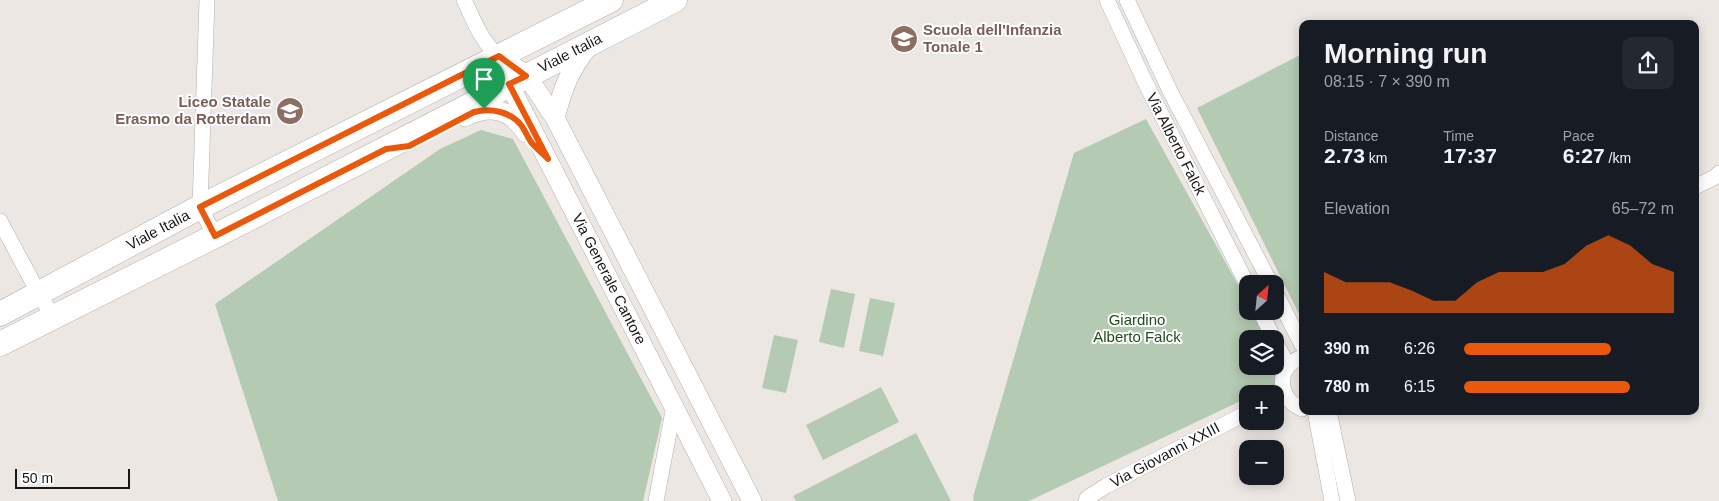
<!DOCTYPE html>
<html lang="en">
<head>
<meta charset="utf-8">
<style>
  :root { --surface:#171b24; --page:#242831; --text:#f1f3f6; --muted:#9ea1a6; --accent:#ea580c }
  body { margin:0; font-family:Helvetica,sans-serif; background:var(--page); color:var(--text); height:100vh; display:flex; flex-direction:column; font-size:19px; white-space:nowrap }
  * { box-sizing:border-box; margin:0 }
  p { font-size:16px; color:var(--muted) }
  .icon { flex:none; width:28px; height:28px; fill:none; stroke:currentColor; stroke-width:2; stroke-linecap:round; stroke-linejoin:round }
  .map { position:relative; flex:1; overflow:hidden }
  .side { position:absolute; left:1299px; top:20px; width:400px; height:395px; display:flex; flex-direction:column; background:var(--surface); border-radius:10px; box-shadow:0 2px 12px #0003 }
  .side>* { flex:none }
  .needle { width:32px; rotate:27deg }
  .tools { position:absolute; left:1239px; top:275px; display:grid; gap:10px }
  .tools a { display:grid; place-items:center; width:45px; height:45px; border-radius:10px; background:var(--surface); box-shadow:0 2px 12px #0003; font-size:25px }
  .scale { position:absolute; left:15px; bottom:12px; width:115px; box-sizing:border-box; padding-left:5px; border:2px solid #191716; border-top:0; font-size:14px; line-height:18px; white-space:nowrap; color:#191716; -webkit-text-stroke:4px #fff; paint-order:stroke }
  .pin { position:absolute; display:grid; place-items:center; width:42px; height:42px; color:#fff; margin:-51px -21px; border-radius:50% 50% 50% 0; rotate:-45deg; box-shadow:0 0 5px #0007 }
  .pin .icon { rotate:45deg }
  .round { display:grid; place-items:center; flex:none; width:52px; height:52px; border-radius:10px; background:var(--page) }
  .summary { display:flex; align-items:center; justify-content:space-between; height:85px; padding:0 25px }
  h1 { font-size:28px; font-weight:800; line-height:38px }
  .metrics { display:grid; grid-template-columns:repeat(3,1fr); gap:8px; height:85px; padding:5px 25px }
  .metrics div { display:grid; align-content:center }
  .metrics b { font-size:21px; font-weight:800 }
  .metrics small { font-size:14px; font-weight:400 }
  .metrics p { font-size:14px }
  .chart { height:140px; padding:10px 25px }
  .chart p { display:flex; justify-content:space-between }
  .chart svg { width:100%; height:90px; margin-top:5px; fill:var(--accent); opacity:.7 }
  ul { padding:0 25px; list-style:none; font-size:16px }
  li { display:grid; grid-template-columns:80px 60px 1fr; align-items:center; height:38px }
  li i { height:12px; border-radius:6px; background:var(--accent) }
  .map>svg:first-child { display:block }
  .green { fill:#b5cab2 }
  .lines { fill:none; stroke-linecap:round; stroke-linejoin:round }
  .minor-casing { stroke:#b4b0ac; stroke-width:16 }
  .tertiary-casing { stroke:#b4b0ac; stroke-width:20 }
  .primary-casing { stroke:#b4b0ac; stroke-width:25 }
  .minor { stroke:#fff; stroke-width:15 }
  .tertiary { stroke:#fff; stroke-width:19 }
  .primary { stroke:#fff; stroke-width:24 }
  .route-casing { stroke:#fff; stroke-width:10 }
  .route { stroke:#ea580c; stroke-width:6 }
  .labels { text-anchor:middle; stroke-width:4; stroke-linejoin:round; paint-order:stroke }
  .education-label { font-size:15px; font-weight:bold; fill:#785e54; stroke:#fff; text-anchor:start }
  .street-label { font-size:15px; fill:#191716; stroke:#fff }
  .park-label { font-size:15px; fill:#1f4c1b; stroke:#fff }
</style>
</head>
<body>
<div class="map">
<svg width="1719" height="501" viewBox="0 0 1719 501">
  <rect width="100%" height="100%" fill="#ece7e3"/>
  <g class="green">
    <polygon points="1302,54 1302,320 1197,108"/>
    <polygon points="1146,119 1247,301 1248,311 1253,311 1269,339 1248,339 1248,366 1275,366 1275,350 1281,360 1275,385 1256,394 1248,394 1247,398 1029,501 974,501 973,497 1074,153"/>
    <polygon points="481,130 513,139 662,418 643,501 278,501 215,304 440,149"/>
    <polygon points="831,289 855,294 844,348 819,342"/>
    <polygon points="870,298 895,303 883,356 859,351"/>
    <polygon points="774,335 798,340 786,393 762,388"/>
    <polygon points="881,387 899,422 823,460 806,425"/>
    <polygon points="916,433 951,501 796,501 793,496"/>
  </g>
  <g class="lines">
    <g class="minor-casing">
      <g id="minor">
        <polyline points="207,0 200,207 215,236"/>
        <path d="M 464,0 C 473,18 482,44 499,56"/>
        <polyline points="1107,0 1146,84 1248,286"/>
        <polyline points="1127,0 1171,93 1271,284"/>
        <polyline points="1695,187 1715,177 1719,173"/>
        <polyline points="0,221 39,294 53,317"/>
        <polyline points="1275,292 1302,345"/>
        <polyline points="1260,311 1274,339"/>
        <polyline points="1275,341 1288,366"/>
        <path d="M 1302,357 C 1276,366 1276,398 1302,409"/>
        <polyline points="1315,411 1332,501"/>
        <polyline points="1329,411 1348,501"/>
        <polyline points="656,501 674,406"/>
        <polyline points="1086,501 1087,498 1106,486 1248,412"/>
      </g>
    </g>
    <g class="tertiary-casing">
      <g id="tertiary">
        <polyline points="499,56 527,76 555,118 752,501"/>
        <polyline points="505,73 509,84 722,501"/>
        <path d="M 465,117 C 490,104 511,109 526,133"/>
        <path d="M 555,118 C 563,88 569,70 589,46"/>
      </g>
    </g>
    <g class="primary-casing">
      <g id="primary">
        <polyline points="0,314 200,207 611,0"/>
        <polyline points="0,344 215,236 675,0"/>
      </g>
    </g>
    <use href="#minor" class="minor"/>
    <use href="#tertiary" class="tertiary"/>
    <use href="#primary" class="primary"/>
  </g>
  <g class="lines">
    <g class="route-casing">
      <path id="route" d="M 499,56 L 526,76 L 509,84 L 548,159 C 542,153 536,148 531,142 C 527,136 525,130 521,125 C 510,111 490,108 474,112 L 409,146 L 386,149 L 215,236 L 200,207 Z"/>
    </g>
    <use href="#route" class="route"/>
  </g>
  <defs>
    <g id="school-disc" transform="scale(1.4375)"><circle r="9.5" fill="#8d6e63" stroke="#fff"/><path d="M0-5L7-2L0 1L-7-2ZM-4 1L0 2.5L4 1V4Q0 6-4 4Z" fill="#fff"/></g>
  </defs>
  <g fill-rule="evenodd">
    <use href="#school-disc" x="904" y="39"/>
    <use href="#school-disc" x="290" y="111"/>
  </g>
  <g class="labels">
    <g class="education-label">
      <text x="923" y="35">Scuola dell'Infanzia<tspan x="923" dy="17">Tonale 1</tspan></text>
      <text x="271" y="107" text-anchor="end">Liceo Statale<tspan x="271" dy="17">Erasmo da Rotterdam</tspan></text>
    </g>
    <g class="street-label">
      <text transform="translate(570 53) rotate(-27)" y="5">Viale Italia</text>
      <text transform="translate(1176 144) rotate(63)" y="5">Via Alberto Falck</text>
      <text transform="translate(158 230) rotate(-28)" y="5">Viale Italia</text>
      <text transform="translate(609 279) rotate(63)" y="5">Via Generale Cantore</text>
      <text transform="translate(1165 455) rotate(-28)" y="5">Via Giovanni XXIII</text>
    </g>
    <g class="park-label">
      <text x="1137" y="325">Giardino<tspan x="1137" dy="17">Alberto Falck</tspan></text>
    </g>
  </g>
</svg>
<div class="tools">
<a><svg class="needle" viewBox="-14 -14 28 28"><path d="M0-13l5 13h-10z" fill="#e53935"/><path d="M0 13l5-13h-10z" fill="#9ea1a6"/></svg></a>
<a><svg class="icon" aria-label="layers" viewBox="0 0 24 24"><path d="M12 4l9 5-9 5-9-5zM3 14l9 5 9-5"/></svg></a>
<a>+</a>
<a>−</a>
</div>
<div class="scale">50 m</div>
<div class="pin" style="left:484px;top:109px;background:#1e9e55"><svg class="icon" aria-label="arrive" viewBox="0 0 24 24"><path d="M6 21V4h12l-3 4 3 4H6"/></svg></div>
<section class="side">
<div class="summary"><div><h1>Morning run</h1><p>08:15 · 7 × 390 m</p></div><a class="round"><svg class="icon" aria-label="share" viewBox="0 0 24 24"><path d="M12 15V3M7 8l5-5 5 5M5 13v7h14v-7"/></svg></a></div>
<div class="metrics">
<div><p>Distance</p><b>2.73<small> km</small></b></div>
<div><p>Time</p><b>17:37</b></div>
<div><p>Pace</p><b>6:27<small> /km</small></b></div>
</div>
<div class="chart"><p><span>Elevation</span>65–72 m</p>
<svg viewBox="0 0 160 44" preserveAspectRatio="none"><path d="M0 44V24L10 29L20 29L30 29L40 33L50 38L60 38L70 29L80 24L90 24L100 24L110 20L120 11L130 6L140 11L150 20L160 24V44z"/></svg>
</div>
<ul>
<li><b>390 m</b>6:26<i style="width:70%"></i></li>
<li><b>780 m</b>6:15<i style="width:79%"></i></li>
</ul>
</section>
</div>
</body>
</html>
